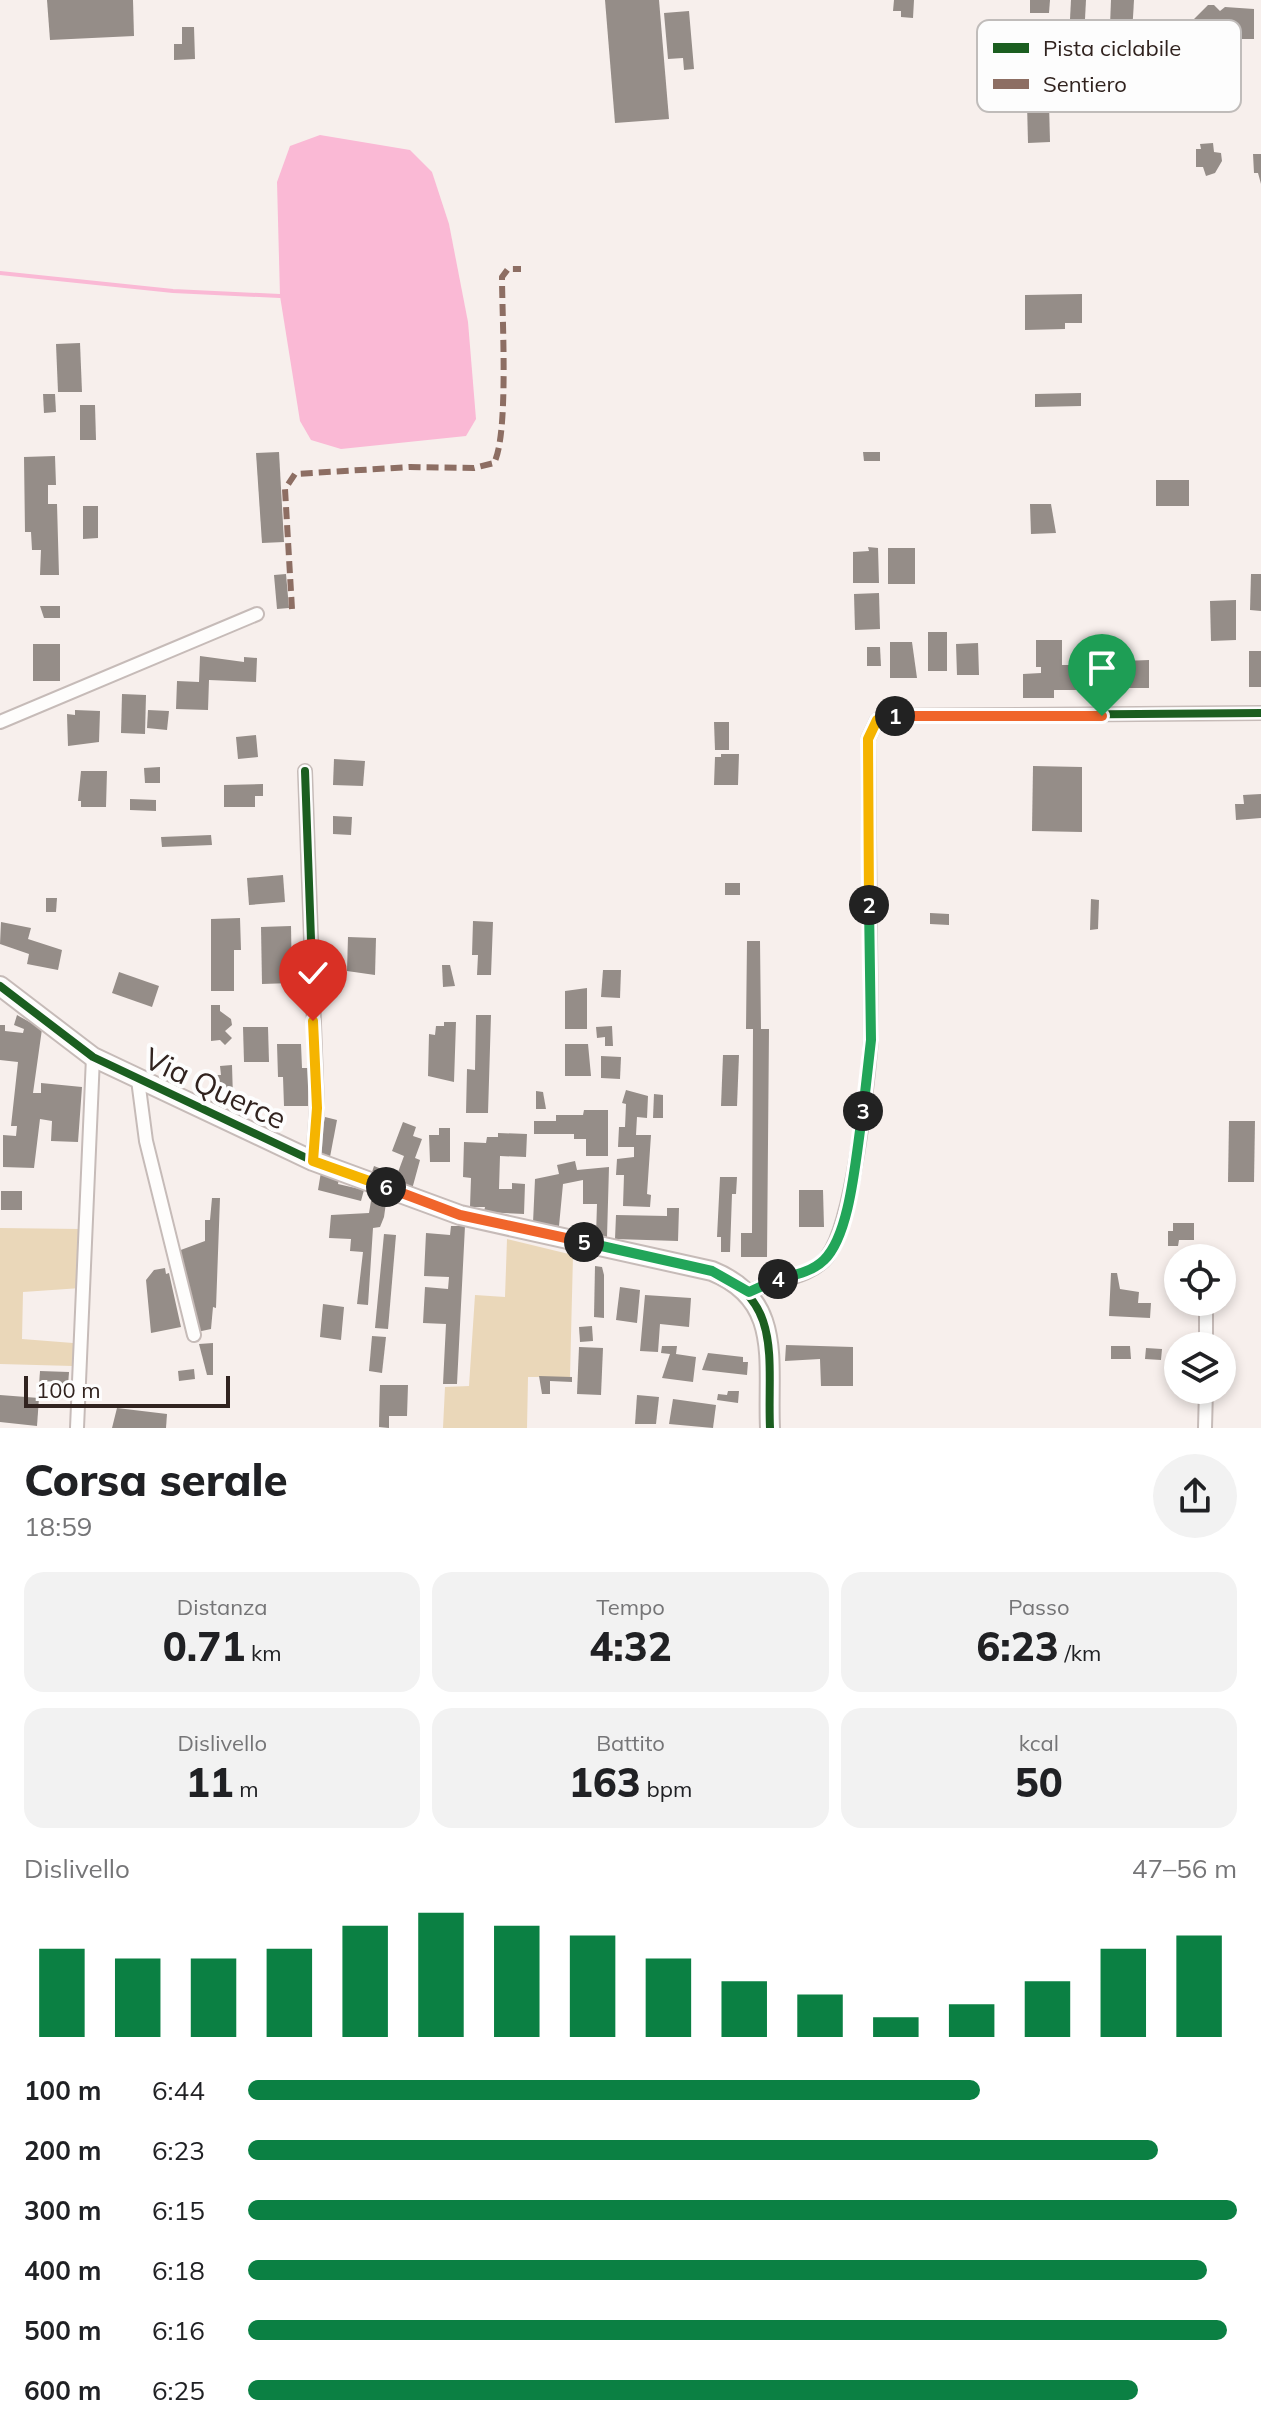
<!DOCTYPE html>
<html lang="it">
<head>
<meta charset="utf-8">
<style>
  :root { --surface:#fff; --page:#f2f2f2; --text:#202124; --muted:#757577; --accent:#0b8043 }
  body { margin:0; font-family:Mulish,sans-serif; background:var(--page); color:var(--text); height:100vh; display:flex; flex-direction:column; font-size:30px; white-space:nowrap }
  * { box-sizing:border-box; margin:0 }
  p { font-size:26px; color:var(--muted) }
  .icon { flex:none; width:44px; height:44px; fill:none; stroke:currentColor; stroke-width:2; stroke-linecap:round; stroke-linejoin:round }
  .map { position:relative; height:1428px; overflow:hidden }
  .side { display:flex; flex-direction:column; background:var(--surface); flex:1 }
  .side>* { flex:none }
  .tools { position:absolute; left:1164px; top:1244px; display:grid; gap:16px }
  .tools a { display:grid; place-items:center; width:72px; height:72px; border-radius:50%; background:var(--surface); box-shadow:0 4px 12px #0003; font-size:40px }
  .scale { position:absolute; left:24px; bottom:20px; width:206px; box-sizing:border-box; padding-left:8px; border:4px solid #31231f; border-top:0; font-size:22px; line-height:28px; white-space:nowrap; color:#31231f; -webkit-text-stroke:6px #fdfdfd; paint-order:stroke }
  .pin { position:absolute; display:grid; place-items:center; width:68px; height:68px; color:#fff; margin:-82px -34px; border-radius:50% 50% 50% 0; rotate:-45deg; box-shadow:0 0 8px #0007 }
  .pin .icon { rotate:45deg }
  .km { position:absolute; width:40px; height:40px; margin:-20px; border-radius:50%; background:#222; color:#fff; font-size:22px; line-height:40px; text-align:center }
  .round { display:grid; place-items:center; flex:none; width:84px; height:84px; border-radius:42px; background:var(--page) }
  .overview { display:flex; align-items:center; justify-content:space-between; height:136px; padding:0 24px }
  h1 { font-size:44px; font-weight:800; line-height:60px }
  .figures { display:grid; grid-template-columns:repeat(3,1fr); gap:12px; height:136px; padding:8px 24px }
  .figures div { display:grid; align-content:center; border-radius:20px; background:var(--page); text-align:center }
  .figures b { font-size:40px; font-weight:800 }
  .figures small { font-size:22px; font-weight:400 }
  .figures p { font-size:22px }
  .chart { height:224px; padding:16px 24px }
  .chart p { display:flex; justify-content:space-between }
  .chart svg { width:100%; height:144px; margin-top:8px; stroke:var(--accent); stroke-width:6 }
  ul { padding:0 24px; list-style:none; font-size:26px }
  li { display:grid; grid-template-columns:128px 96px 1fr; align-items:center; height:60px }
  li i { height:20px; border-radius:10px; background:var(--accent) }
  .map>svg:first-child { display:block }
  .green { fill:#ead7b9 }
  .water { fill:#fab9d5 }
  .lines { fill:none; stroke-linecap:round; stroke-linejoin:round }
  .stream { stroke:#fab9d5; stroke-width:4 }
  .building { fill:#958d88 }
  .street-casing { stroke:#c6bbb8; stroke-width:16 }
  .secondary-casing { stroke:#c6bbb8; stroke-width:22 }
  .street { stroke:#fefdfc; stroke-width:12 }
  .secondary { stroke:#fefdfc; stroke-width:18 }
  .quiet { stroke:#8d6e63; stroke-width:6; stroke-dasharray:12 6; stroke-linecap:butt }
  .cycleway-casing { stroke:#fdfdfd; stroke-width:13 }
  .cycleway { stroke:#1b5e20; stroke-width:8 }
  .split-1-casing { stroke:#fff; stroke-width:16 }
  .split-2-casing { stroke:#fff; stroke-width:16 }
  .split-3-casing { stroke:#fff; stroke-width:16 }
  .split-4-casing { stroke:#fff; stroke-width:16 }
  .split-5-casing { stroke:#fff; stroke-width:16 }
  .split-6-casing { stroke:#fff; stroke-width:16 }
  .split-7-casing { stroke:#fff; stroke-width:16 }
  .split-1 { stroke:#f0652b; stroke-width:10 }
  .split-2 { stroke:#f5b400; stroke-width:10 }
  .split-3 { stroke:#22a559; stroke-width:10 }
  .split-4 { stroke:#22a559; stroke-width:10 }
  .split-5 { stroke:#22a559; stroke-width:10 }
  .split-6 { stroke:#f0652b; stroke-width:10 }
  .split-7 { stroke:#f5b400; stroke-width:10 }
  .labels { text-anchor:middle; stroke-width:8; stroke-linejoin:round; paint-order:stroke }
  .street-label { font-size:30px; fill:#31231f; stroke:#fdfdfd }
  .key { fill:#fdfdfd; stroke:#c0bcba; stroke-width:2 }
  .key-label { font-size:22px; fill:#31231f }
</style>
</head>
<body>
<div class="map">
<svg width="1261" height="1428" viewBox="0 0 1261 1428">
  <rect width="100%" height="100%" fill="#f7efec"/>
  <g class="green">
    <polygon points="0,1228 81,1229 81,1288 23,1292 22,1339 73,1343 73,1366 0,1364"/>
    <polygon points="507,1239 573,1255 570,1377 528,1377 527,1428 443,1428 445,1387 469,1386 475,1295 505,1297"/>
  </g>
  <polygon class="water" points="320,135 410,150 432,172 449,224 468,322 476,419 466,436 341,449 311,440 300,421 280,296 277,182 290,146"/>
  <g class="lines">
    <polyline class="stream" points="0,273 173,291 280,296"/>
  </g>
  <g class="building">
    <polygon points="47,0 133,0 134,36 50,40"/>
    <polygon points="605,0 659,0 669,119 615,123"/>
    <polygon points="894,0 914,0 913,18 901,17 901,11 893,11"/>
    <polygon points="1030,0 1050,0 1049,13 1030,13"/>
    <polygon points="1071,0 1086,0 1085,19 1070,19"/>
    <polygon points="1111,0 1134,0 1131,52 1109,51"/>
    <polygon points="1208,5 1214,5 1220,11 1225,7 1254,9 1254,39 1213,39 1194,19"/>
    <polygon points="689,11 694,69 684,70 683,58 668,59 664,13"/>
    <polygon points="182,27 194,27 195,59 174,60 174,44 182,44"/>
    <polygon points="1027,103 1049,103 1050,142 1028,143"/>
    <polygon points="1213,143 1214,152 1221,153 1222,161 1215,173 1206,176 1203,167 1196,167 1196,149 1201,149 1200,144"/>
    <polygon points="1253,154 1261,154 1261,184 1258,173 1254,173"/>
    <polygon points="1082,294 1082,323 1065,323 1065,329 1025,330 1025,295"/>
    <polygon points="80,343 82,392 58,392 56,344"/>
    <polygon points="1081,393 1081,406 1035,407 1035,394"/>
    <polygon points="43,394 55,394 56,412 44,413"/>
    <polygon points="80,405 95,405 96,440 80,440"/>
    <polygon points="279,452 284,542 262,543 256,453"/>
    <polygon points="863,452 880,452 880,461 864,461"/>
    <polygon points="55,456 56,485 48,485 48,504 57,504 59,575 40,575 41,550 32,550 31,532 25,532 24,457"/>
    <rect x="1156" y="480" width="33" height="26"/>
    <polygon points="1030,504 1051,504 1056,533 1031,534"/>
    <polygon points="83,506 98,506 98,538 83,539"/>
    <polygon points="868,547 878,548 879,583 853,583 853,552 869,551"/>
    <rect x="888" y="548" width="27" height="36"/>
    <polygon points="286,574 289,608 277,609 274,575"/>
    <polygon points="1251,574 1261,574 1261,611 1250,610"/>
    <polygon points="879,593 880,629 855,630 854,594"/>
    <polygon points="1236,600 1236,640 1211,641 1210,601"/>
    <polygon points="40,606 60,606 60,618 44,618"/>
    <rect x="928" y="632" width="19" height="39"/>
    <polygon points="1036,640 1062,640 1062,665 1078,665 1078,690 1054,690 1054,698 1023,698 1023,674 1041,673 1041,667 1036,667"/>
    <polygon points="890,642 912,642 917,678 890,678"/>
    <polygon points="978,643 979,675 957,675 956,644"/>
    <rect x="33" y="644" width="27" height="37"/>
    <polygon points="867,647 880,647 881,666 867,666"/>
    <rect x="1249" y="651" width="12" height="36"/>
    <polygon points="200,656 244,662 244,657 257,658 256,682 209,680 208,710 176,709 177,681 199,682"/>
    <polygon points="1149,660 1149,688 1123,688 1123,661"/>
    <polygon points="122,694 146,695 145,734 121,733"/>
    <polygon points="75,710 100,711 99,742 68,746 67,714 75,715"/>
    <polygon points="148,710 169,711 167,730 147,728"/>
    <polygon points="714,722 729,722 729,750 715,750"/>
    <polygon points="256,735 258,757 238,759 236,737"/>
    <polygon points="721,754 739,754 738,785 714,785 715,757 721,757"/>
    <polygon points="334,759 365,761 363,786 333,785"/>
    <polygon points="1033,766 1082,767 1082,832 1032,831"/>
    <polygon points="160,767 160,783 145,783 144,768"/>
    <polygon points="81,771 107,771 106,807 81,807 81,801 78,801"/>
    <polygon points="263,784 263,796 255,796 255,807 224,807 224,785"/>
    <polygon points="1261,794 1261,818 1236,820 1235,804 1244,804 1243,795"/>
    <polygon points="130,799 156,800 156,811 130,810"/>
    <polygon points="333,816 352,817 351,835 333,834"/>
    <polygon points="211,835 212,845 162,847 161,837"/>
    <polygon points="283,875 285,902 249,905 247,878"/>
    <rect x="725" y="883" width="15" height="12"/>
    <polygon points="46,898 57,898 56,912 46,912"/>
    <polygon points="1091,899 1099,900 1098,929 1090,930"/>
    <polygon points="930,913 949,914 949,925 930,924"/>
    <polygon points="240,918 241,950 234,950 234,991 211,991 211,919"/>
    <polygon points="473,921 493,922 491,975 477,975 478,955 472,955"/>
    <polygon points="1,922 31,928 28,939 62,950 58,970 27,964 29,954 0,944"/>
    <polygon points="291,926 292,983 262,984 261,927"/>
    <polygon points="348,937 376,938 375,975 347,971"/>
    <polygon points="747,941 760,941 761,1029 769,1029 767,1257 741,1257 741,1233 752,1233 753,1029 746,1029"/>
    <polygon points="442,965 450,965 455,986 443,987"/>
    <polygon points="603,970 621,970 620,998 601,997"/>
    <polygon points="119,972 159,986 152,1007 112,993"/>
    <polygon points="587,988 587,1029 565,1029 565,991"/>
    <polygon points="211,1005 220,1005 220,1011 231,1019 232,1025 225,1031 232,1038 225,1045 220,1040 211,1041"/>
    <polygon points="17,1015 42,1029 33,1093 41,1093 41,1083 82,1087 78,1142 51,1141 52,1121 40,1119 34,1168 3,1167 3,1135 16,1136 17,1126 11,1126 18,1062 0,1060 0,1025 5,1025 5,1031 23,1033 24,1029 14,1025"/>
    <polygon points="476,1015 491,1015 488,1113 466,1113 467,1069 475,1070"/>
    <polygon points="444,1022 456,1022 454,1082 428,1076 429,1034 435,1035 436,1026 444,1026"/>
    <polygon points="612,1026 613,1046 605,1046 605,1037 597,1038 596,1027"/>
    <polygon points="243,1027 268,1027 269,1062 244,1062"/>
    <polygon points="277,1044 301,1044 302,1068 308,1068 308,1106 284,1106 283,1077 278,1077"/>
    <polygon points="565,1044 588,1044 591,1076 565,1076"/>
    <polygon points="723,1055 739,1055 737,1106 721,1106"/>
    <polygon points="601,1056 621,1057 620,1079 601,1078"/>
    <polygon points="232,1065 233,1098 212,1099 211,1075 221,1075 220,1066"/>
    <polygon points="626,1090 648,1096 647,1118 637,1117 636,1135 651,1135 647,1194 651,1195 650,1207 623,1206 624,1175 616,1175 617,1159 634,1157 634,1147 618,1147 619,1127 625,1127 626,1104 622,1103"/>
    <polygon points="536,1091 543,1092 546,1109 536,1109"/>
    <polygon points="654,1094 663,1095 663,1118 653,1118"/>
    <polygon points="584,1110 608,1110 608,1156 586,1156 586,1139 574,1139 574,1134 534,1134 534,1121 556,1121 556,1115 583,1115"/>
    <polygon points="325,1117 337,1120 330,1157 318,1155"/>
    <polygon points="1229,1121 1255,1121 1254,1182 1228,1182"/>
    <polygon points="403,1122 416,1127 413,1136 422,1139 415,1158 420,1160 411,1193 370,1178 374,1166 397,1175 404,1156 392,1151"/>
    <polygon points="439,1128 450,1128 450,1162 430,1162 429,1135 439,1135"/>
    <polygon points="498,1133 527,1134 526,1157 500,1156 499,1189 512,1189 512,1183 525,1184 524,1214 484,1212 485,1207 470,1207 471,1178 463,1177 464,1142 486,1143 487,1137 498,1137"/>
    <polygon points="575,1161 577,1170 609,1167 607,1237 596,1236 597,1204 583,1204 583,1180 563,1184 559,1226 533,1223 535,1179 559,1174 557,1165"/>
    <polygon points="321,1172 339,1179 338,1184 364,1190 361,1201 318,1190"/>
    <polygon points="720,1177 737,1177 736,1194 732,1194 730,1252 721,1252 721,1237 717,1237"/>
    <polygon points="799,1190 823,1190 824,1227 799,1227"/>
    <rect x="1" y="1191" width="21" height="19"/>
    <polygon points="212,1198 220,1198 216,1308 213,1307 211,1329 197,1332 178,1251 205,1241 205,1220 210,1220"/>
    <polygon points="371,1201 386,1203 384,1217 380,1227 373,1228 368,1305 357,1304 363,1252 350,1251 351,1239 329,1238 331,1215 369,1213"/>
    <polygon points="667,1208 679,1208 678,1241 615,1239 616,1215 667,1216"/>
    <polygon points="1173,1223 1194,1223 1194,1240 1179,1240 1178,1246 1168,1246 1168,1231 1173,1231"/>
    <polygon points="451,1226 465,1226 457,1384 443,1384 446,1324 423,1323 425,1287 448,1289 449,1277 424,1276 426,1233 450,1235"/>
    <polygon points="384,1234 396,1235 388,1329 375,1328"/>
    <polygon points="595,1266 602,1267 604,1275 604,1318 594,1317"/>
    <polygon points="165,1268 166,1274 169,1273 181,1327 151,1333 146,1280 154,1270"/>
    <polygon points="1111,1273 1117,1273 1120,1289 1139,1292 1138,1303 1151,1303 1150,1318 1109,1316"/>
    <polygon points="620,1287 640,1290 637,1323 616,1320"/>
    <polygon points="645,1295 691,1298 689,1327 660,1324 658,1352 640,1351"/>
    <polygon points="323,1304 344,1307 341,1340 320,1337"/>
    <polygon points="592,1326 593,1341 580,1342 579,1327"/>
    <polygon points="372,1336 386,1337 382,1373 369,1371"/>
    <polygon points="213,1343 213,1375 207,1375 199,1344"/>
    <polygon points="786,1345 853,1347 853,1386 821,1386 820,1359 785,1361"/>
    <polygon points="662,1346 677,1346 676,1354 696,1357 693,1382 662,1378 670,1354 661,1353"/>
    <polygon points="1111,1346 1130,1346 1131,1359 1111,1359"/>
    <polygon points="579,1347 603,1348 601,1395 577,1394"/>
    <polygon points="1146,1348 1162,1349 1161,1360 1145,1359"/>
    <polygon points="708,1353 743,1357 743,1362 748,1362 747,1375 702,1370"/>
    <polygon points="194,1369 195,1379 179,1381 178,1371"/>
    <polygon points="40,1371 69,1372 68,1386 39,1385"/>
    <polygon points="539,1376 572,1377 572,1382 550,1381 550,1394 542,1394"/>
    <polygon points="380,1385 408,1385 407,1416 389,1416 389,1428 379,1427"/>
    <polygon points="728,1391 739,1391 738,1403 717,1400 718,1394 727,1395"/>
    <polygon points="0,1395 39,1398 37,1426 0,1422"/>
    <polygon points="637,1395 659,1397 656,1424 635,1424"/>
    <polygon points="673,1399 716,1405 713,1428 669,1424"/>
    <polygon points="117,1408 167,1414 166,1428 112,1428"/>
  </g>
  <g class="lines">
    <g class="street-casing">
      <g id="street">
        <polyline points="0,722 257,614"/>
        <polyline points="305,771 317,1108 313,1161"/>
        <polyline points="138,1080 146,1141 194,1335"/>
        <path d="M 749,1292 C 771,1280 810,1279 827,1257 C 853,1223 867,1087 871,1040 L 868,739 L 877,720 L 888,716 L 1261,713"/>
        <polyline points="1206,1302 1206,1346"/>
        <polyline points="77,1428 93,1057"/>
        <polyline points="1205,1428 1206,1390"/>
      </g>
    </g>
    <g class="secondary-casing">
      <path id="secondary" d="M 0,986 L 93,1057 L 313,1161 L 460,1215 L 712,1271 C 784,1300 767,1362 770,1428"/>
    </g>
    <use href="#street" class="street"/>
    <use href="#secondary" class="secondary"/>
    <path class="quiet" d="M 292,609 L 285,489 L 295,474 L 410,467 L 474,468 L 494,463 C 509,434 502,316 502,277 L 508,269 L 521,269"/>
    <g class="cycleway-casing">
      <g id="cycleway">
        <polyline points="305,771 317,1108 313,1161"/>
        <path d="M 0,986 L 93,1057 L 313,1161 L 460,1215 L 712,1271 C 784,1300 767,1362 770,1428"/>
        <path d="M 749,1292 C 771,1280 810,1279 827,1257 C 853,1223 867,1087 871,1040 L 868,739 L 877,720 L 888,716 L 1261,713"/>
      </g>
    </g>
    <use href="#cycleway" class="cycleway"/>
  </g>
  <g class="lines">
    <g class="split-1-casing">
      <polyline id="split-1" points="895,716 1102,716"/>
    </g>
    <g class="split-2-casing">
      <polyline id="split-2" points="869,905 868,739 877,720 895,716"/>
    </g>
    <g class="split-3-casing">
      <polyline id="split-3" points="863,1111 871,1040 869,905"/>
    </g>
    <g class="split-4-casing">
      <path id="split-4" d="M 778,1279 C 794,1275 812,1272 824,1260 C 852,1233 856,1149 863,1111"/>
    </g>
    <g class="split-5-casing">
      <polyline id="split-5" points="584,1242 712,1271 749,1292 778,1279"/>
    </g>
    <g class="split-6-casing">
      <polyline id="split-6" points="386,1187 460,1215 584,1242"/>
    </g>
    <g class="split-7-casing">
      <polyline id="split-7" points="313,1021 317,1108 313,1161 386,1187"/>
    </g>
    <use href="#split-1" class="split-1"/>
    <use href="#split-2" class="split-2"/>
    <use href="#split-3" class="split-3"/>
    <use href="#split-4" class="split-4"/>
    <use href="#split-5" class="split-5"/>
    <use href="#split-6" class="split-6"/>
    <use href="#split-7" class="split-7"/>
  </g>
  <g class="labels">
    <g class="street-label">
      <text transform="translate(215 1089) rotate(25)" y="10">Via Querce</text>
    </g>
  </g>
  <rect x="977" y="20" width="264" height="92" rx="12" class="key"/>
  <rect x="993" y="43" width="36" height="10" fill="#1b5e20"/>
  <rect x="993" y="79" width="36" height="10" fill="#8d6e63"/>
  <g class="key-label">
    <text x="1043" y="56">Pista ciclabile</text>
    <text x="1043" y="92">Sentiero</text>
  </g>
</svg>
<div class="tools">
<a><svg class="icon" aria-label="locate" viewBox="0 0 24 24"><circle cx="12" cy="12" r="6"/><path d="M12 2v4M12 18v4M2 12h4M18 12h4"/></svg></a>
<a><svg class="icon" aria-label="layers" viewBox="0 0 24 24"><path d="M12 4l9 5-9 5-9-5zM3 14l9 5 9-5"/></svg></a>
</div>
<div class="scale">100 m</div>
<div class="pin" style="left:1102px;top:716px;background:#1e9e55"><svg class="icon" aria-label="arrive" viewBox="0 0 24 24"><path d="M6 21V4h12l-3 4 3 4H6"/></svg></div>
<div class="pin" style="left:313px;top:1021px;background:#d93025"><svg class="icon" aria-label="check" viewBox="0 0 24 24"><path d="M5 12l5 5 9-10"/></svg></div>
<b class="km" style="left:895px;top:716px">1</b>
<b class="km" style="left:869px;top:905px">2</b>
<b class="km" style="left:863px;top:1111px">3</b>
<b class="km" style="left:778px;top:1279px">4</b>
<b class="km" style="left:584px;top:1242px">5</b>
<b class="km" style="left:386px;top:1187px">6</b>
</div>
<section class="side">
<div class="overview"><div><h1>Corsa serale</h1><p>18:59</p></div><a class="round"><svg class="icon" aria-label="share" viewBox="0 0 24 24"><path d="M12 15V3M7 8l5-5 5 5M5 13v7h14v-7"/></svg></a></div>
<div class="figures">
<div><p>Distanza</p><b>0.71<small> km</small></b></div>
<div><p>Tempo</p><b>4:32</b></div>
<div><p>Passo</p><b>6:23<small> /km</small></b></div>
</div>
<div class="figures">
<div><p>Dislivello</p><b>11<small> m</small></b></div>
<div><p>Battito</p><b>163<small> bpm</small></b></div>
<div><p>kcal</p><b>50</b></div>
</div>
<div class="chart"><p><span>Dislivello</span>47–56 m</p>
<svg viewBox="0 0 160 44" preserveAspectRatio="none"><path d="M5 44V17M15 44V20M25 44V20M35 44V17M45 44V10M55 44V6M65 44V10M75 44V13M85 44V20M95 44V27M105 44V31M115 44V38M125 44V34M135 44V27M145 44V17M155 44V13"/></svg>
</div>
<ul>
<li><b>100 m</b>6:44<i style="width:74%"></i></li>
<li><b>200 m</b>6:23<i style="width:92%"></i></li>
<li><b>300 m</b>6:15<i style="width:100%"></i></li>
<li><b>400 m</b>6:18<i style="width:97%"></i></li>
<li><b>500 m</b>6:16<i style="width:99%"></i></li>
<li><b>600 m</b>6:25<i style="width:90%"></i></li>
</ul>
</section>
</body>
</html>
